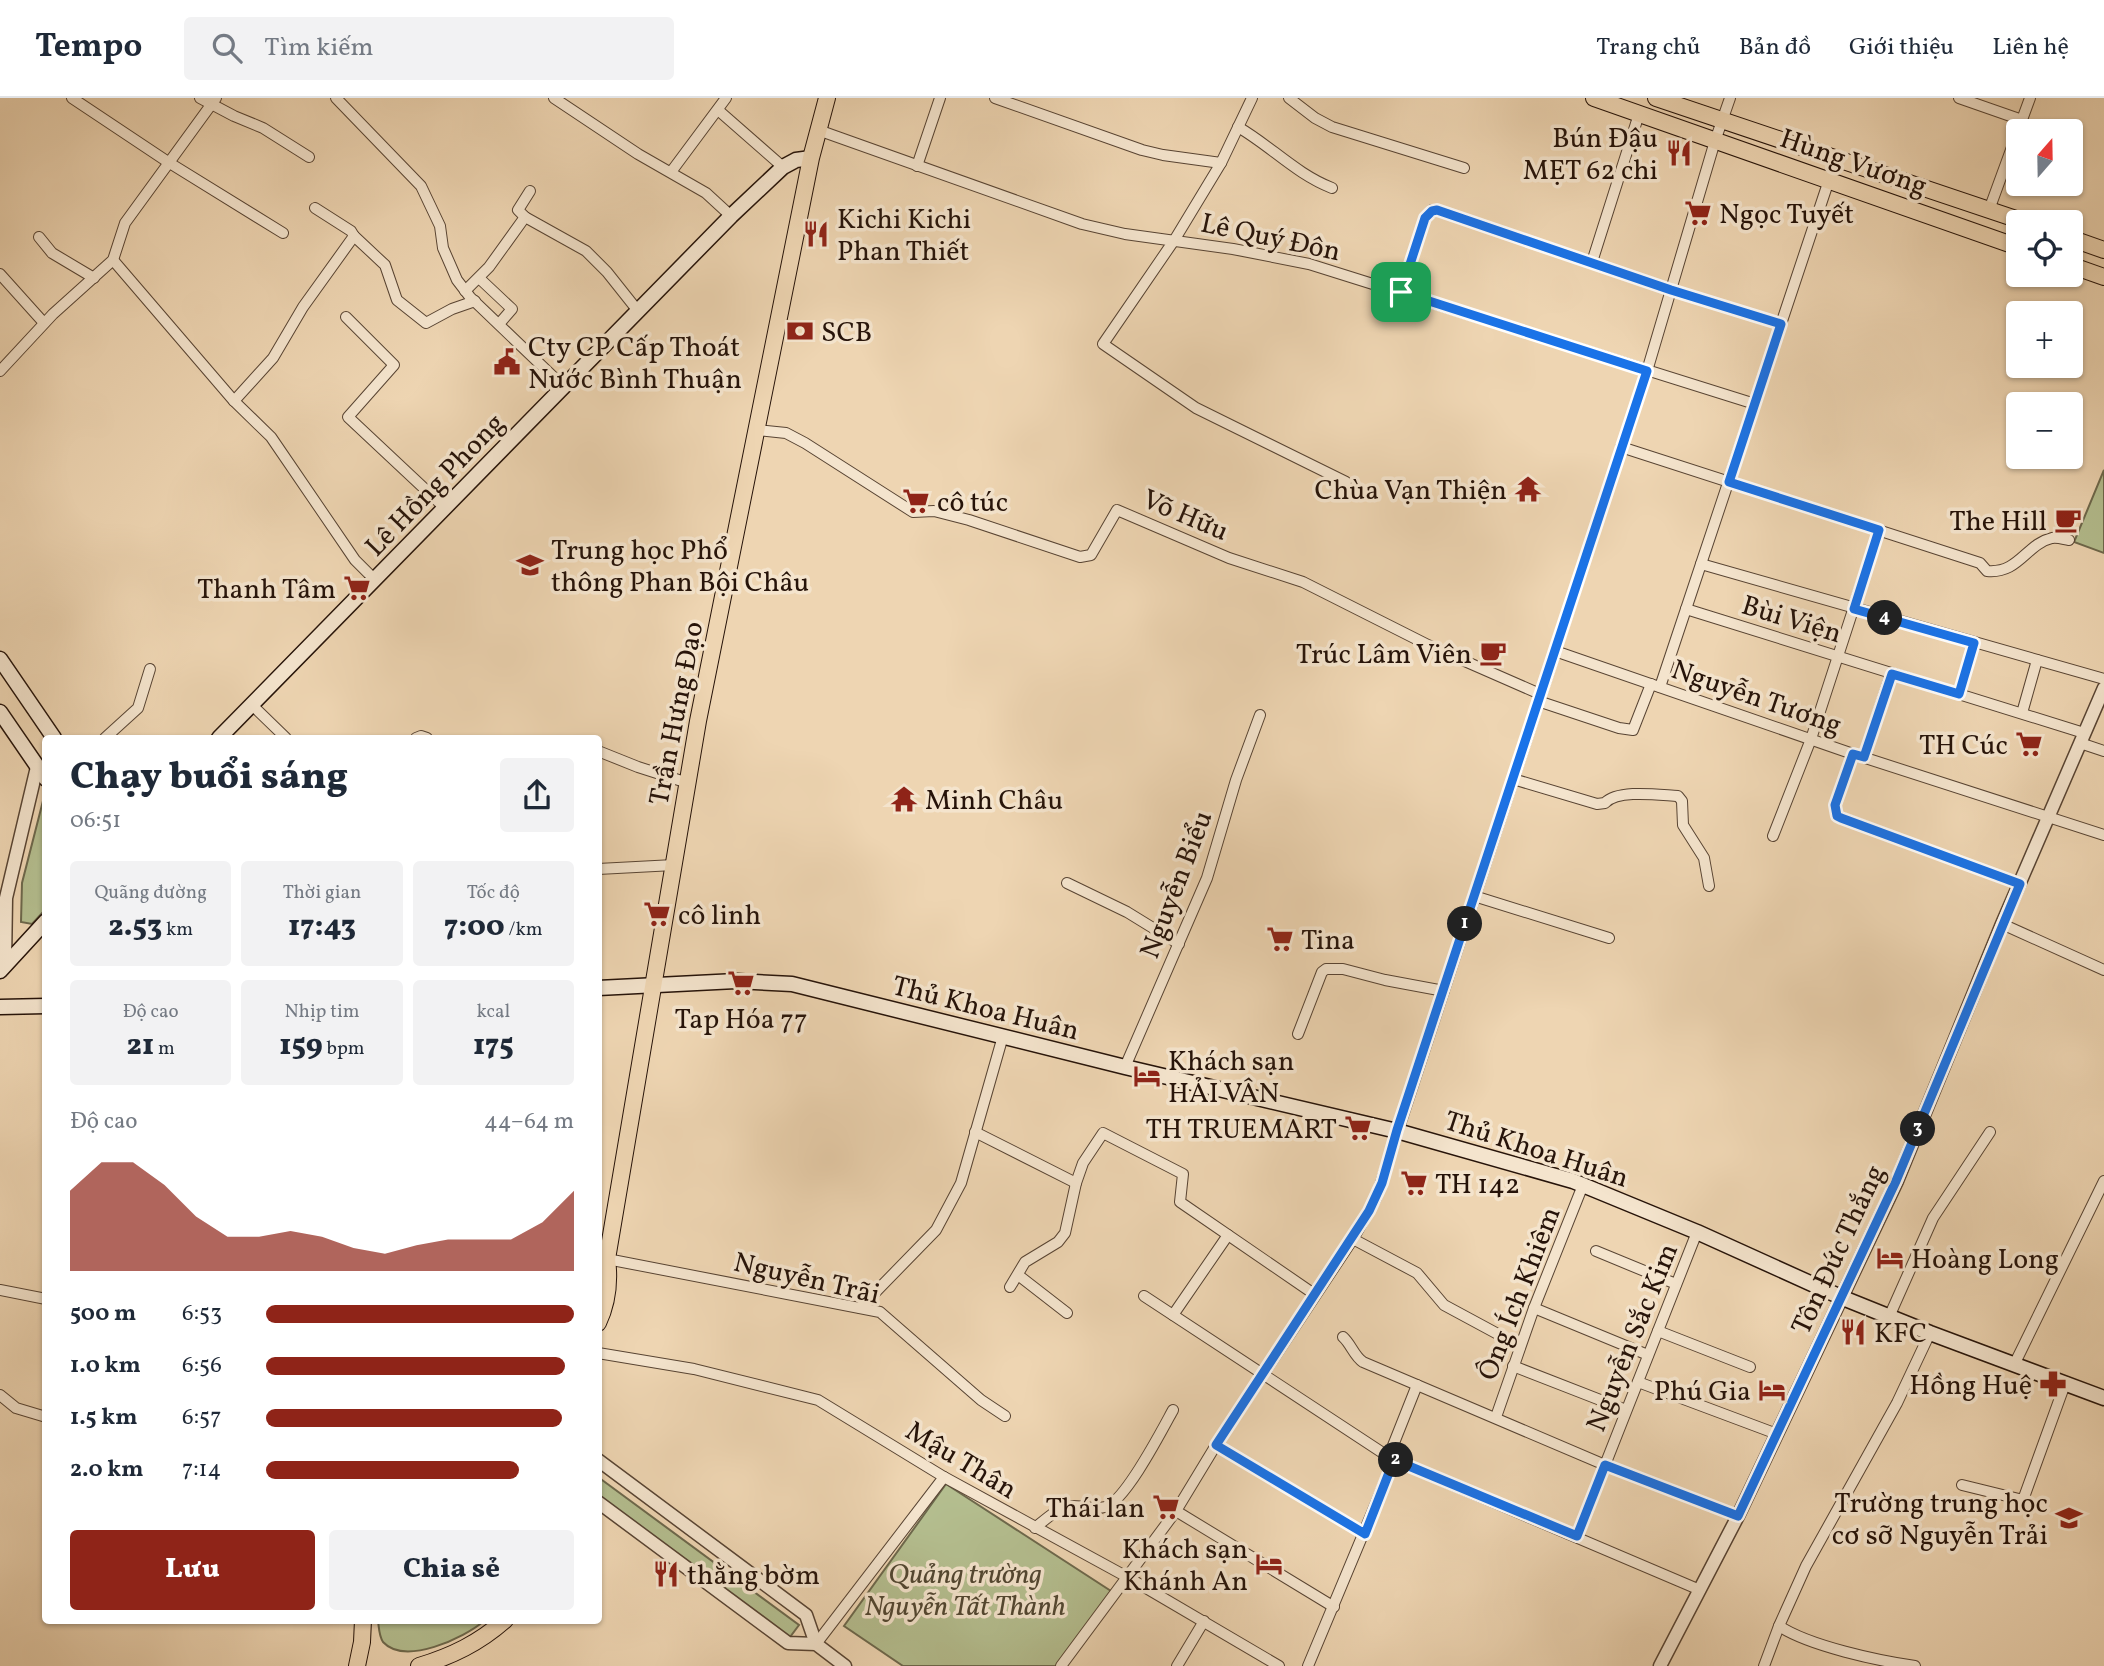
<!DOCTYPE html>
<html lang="vi">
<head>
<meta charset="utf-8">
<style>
  :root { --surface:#fff; --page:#f2f2f3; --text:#1f2937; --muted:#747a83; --line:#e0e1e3; --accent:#8f2418 }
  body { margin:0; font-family:Vollkorn,serif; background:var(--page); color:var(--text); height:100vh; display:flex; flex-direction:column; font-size:26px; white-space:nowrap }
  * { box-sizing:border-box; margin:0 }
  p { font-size:23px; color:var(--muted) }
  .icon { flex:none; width:38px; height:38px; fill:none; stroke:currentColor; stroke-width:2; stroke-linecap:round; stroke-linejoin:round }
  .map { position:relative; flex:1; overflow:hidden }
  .side { position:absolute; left:42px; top:637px; width:560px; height:889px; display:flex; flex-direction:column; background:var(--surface); border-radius:7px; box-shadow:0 2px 5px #0004 }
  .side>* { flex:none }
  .needle { width:46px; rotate:20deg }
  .buttons { position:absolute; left:2006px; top:21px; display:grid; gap:14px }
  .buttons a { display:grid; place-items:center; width:77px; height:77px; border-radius:7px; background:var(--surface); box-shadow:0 2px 5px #0004; font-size:35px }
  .pin { position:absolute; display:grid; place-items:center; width:60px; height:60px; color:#fff; margin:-30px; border-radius:14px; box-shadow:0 4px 10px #0006 }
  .km { position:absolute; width:35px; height:35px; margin:-18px; border-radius:50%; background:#222; color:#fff; font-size:19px; line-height:35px; text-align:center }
  .round { display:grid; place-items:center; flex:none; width:74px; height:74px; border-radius:7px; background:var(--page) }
  .head { display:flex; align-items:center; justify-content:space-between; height:119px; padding:0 28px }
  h1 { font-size:38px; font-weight:800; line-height:52px }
  .metrics { display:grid; grid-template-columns:repeat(3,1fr); gap:10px; height:119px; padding:7px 28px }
  .metrics div { display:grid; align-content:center; border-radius:7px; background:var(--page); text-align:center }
  .metrics b { font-size:30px; font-weight:800 }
  .metrics small { font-size:19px; font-weight:400 }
  .metrics p { font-size:19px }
  .chart { height:196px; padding:14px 28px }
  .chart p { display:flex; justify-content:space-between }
  .chart svg { width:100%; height:126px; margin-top:7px; fill:var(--accent); opacity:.7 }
  .button { display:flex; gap:14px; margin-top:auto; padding:14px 28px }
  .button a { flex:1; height:80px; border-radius:7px; background:var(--accent); color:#fff; font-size:28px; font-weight:800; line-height:80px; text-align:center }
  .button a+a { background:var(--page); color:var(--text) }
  ul { padding:0 28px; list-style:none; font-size:23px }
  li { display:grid; grid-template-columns:112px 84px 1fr; align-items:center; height:52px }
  li i { height:18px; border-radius:9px; background:var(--accent) }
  header { display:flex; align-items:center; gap:42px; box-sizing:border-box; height:98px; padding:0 35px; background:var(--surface); border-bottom:2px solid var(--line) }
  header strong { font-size:33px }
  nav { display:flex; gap:38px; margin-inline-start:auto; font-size:24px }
  .search { width:490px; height:63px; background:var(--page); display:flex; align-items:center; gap:18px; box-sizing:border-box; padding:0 24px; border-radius:7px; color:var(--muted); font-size:26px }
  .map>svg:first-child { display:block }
  .green { fill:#b4be8f; stroke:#6d684c; stroke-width:2 }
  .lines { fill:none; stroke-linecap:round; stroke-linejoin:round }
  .minor-casing { stroke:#584433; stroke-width:12 }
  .tertiary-casing { stroke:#584433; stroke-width:15 }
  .secondary-casing { stroke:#261309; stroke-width:17 }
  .primary-casing { stroke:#261309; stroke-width:18 }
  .minor { stroke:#f4e4cd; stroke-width:10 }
  .tertiary { stroke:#f4e4cd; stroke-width:12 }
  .secondary { stroke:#f4e4cd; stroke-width:14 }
  .primary { stroke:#eed5b2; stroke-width:16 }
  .route-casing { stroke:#fff; stroke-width:14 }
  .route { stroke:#1a73e8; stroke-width:9 }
  .labels { text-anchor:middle; stroke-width:7; stroke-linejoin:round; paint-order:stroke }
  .poi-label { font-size:28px; fill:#261309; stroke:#f4e4cd; text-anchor:start }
  .street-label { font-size:28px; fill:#261309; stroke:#f4e4cd }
  .park-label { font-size:28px; font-style:italic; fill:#514631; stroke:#f4e4cd }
</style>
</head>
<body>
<header>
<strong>Tempo</strong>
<div class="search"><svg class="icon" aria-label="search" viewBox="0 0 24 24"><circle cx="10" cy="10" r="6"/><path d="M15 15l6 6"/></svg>Tìm kiếm</div>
<nav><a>Trang chủ</a><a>Bản đồ</a><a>Giới thiệu</a><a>Liên hệ</a></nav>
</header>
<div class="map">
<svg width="2104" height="1568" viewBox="0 0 2104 1568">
  <rect width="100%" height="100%" fill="#eed5b2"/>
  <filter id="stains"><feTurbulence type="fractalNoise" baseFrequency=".00286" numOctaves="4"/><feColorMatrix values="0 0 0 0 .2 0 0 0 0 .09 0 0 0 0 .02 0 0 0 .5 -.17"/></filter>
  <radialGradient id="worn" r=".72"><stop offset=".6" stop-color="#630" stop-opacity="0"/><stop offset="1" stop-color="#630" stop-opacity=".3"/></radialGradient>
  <g class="green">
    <polygon points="2104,372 2104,455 2074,444"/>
    <polygon points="44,699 45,812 32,826 21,824 22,785"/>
    <polygon points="598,1379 799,1527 787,1543 599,1400"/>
    <polygon points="946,1386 1114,1495 1063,1568 903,1568 844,1528"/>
    <path d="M 378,1523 L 484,1523 C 464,1540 405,1568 383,1544 C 379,1538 379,1530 378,1523 Z"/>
  </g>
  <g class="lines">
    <g class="minor-casing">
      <g id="minor">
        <polyline points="72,0 168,64 283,135"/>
        <polyline points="200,0 234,18 263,30 309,59"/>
        <polyline points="336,0 421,88 440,128 443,150 457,182 470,199 564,289"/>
        <polyline points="554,0 638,56 706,95 731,118"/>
        <polyline points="995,0 1142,52 1163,57 1221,65"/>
        <polyline points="1252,0 1221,65 1175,141 1103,246 1196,310 1346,384"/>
        <polyline points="1289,0 1315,20 1332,29 1464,70"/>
        <polyline points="1959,0 2022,22"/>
        <polyline points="718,12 783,69"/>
        <path d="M 1238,29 C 1271,48 1296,76 1332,90"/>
        <polyline points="818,32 1082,126 1125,136 1233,151 1309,166 1755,306"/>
        <polyline points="917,68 940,0"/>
        <polyline points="671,74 726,0"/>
        <polyline points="1989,112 2030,0"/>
        <polyline points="525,119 518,112 530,93"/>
        <polyline points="354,138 385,167 397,202 426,225 452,211 475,203"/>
        <polyline points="39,139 52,155 94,180"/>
        <polyline points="113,162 234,303 271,339 355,462 375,482"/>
        <polyline points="1592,164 1639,16"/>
        <polyline points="0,176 44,225"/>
        <polyline points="479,180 512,211 499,226"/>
        <polyline points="465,193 489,169 525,119 586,153 607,174 638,213"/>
        <polyline points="1401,194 1425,120 1432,112 1437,112 1671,192 1781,226"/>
        <polyline points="346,219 394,267 348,319 445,410"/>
        <polyline points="0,273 53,216 113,162 125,125 216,0"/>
        <polyline points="234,303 273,260 303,209 354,138 351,133 315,110"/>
        <polyline points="758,332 786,335 805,345 913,414 934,413 969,422 1080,459 1091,457 1117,412 1229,460 1303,484 1428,547 1540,596"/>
        <path d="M 1621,349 L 1980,465 L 1987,473 C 2019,476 2026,446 2052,440 C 2057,439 2063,441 2069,442"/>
        <polyline points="1701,466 2104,581"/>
        <polyline points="1686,511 2084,635"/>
        <polyline points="1555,553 1853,656 2104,737"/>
        <polyline points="1660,589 1829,82"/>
        <polyline points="1959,596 1974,545"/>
        <polyline points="1538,603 1619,630 1633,632 1651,586"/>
        <polyline points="251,606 286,640"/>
        <polyline points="2022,615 2037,562"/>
        <polyline points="105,640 138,610 150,571"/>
        <polyline points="416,640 421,638 427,640"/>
        <polyline points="2080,645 2104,653"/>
        <polyline points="598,653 638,669 688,685"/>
        <polyline points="1853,656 1835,707 1837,718 2019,786"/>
        <polyline points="1864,659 1891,576"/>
        <path d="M 1513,681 L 1597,706 L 1605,705 C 1618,691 1659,697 1678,698 L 1682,703 L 1683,727 L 1704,760 L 1709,788"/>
        <polyline points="1773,738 1811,641 1879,432"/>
        <polyline points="598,771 674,767"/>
        <polyline points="1067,785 1127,814 1179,846"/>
        <polyline points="1474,798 1609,840"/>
        <polyline points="2002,826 2104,872"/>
        <polyline points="1298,936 1322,874 1326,871 1343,871 1385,882 1444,893"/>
        <polyline points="1125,969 1207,780 1236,682 1260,617"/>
        <polyline points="975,1034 1076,1085"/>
        <polyline points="1353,1141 1417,1175 1444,1207 1520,1248"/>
        <polyline points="1596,1153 1676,1186"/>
        <polyline points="607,1161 880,1214 981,1302 1005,1318"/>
        <polyline points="1018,1177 1067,1215"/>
        <polyline points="1010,1189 1025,1164 1058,1144 1065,1135 1076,1085 1083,1065 1103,1035 1183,1076 1180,1104 1314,1196"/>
        <polyline points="0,1192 46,1201"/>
        <polyline points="1144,1198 1392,1361 1700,1492"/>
        <polyline points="860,1210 936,1132 961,1085 1003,938"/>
        <polyline points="1534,1210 1648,1257"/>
        <polyline points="1173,1217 1228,1137"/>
        <polyline points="1889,1219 1933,1120 1990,1034"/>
        <polyline points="1658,1233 1750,1269"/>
        <path d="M 1343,1239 C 1351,1246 1354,1258 1363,1264 L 1605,1367 L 1738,1418"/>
        <polyline points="598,1255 694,1271 818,1302 944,1379 1129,1480 1279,1568"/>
        <polyline points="2014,1267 2104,1083"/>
        <polyline points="1513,1268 1626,1312"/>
        <polyline points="1638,1284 1777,1336"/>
        <polyline points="0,1297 16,1310 46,1319"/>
        <polyline points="1496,1319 1534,1210 1583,1087"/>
        <polyline points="1216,1347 1365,1436"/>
        <polyline points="1962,1387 2023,1402 2065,1286"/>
        <polyline points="1176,1413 1334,1509"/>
        <path d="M 1035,1430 C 1046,1421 1058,1409 1072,1408 C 1083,1408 1095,1412 1105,1409 C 1125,1404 1162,1332 1173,1312"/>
        <polyline points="1577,1438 1697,1134"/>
        <polyline points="816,1546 944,1379"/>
        <polyline points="1061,1568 1176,1413 1216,1347 1353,1141 1376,1100 1647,273 1715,43 1730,0"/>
        <polyline points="1177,1568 1204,1523"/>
        <polyline points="1308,1568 1392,1367 1392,1350 1417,1287"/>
        <polyline points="1764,1568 1779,1528"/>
        <path d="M 1915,1568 C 1879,1563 1809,1548 1779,1528 L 1806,1468 L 1897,1305 L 1930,1235"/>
      </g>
    </g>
    <g class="tertiary-casing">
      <g id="tertiary">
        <polyline points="5,865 6,800 37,669"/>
        <polyline points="598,1362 806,1517 816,1546"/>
        <polyline points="598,1404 788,1545 816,1546 845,1568"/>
        <polyline points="1660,1568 1738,1418 1897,1083 2002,826 2104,590"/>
      </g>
    </g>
    <g class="secondary-casing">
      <g id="secondary">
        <polyline points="0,561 54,640"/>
        <polyline points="0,614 46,681"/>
        <polyline points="219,640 731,118 783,69 796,62 811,60"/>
        <polyline points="0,873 46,823"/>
        <polyline points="598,890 736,883 792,886 1125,969 1397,1033 1573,1083 1697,1134 1843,1200 1930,1235 2104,1300"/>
        <polyline points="0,909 46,908"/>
      </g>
    </g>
    <g class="primary-casing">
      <g id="primary">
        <polyline points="1594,0 2018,149"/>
        <polyline points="1656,0 2025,124"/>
        <polyline points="2070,140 2104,152"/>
        <polyline points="2070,167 2104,179"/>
        <path d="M 598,1225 C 608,1204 610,1184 607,1161 L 698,623 L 811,60 L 827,0"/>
        <polyline points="357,1568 362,1544 363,1522"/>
        <path d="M 419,1568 C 452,1558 479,1545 505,1522"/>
      </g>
    </g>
    <use href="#minor" class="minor"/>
    <use href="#tertiary" class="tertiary"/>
    <use href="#secondary" class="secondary"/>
    <use href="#primary" class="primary"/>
  </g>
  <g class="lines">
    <g class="route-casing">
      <polygon id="route" points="1437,112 1671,192 1781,226 1729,384 1879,432 1854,511 1974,545 1959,596 1892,576 1864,659 1853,656 1835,707 1837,718 1841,720 2020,786 1896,1083 1738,1418 1605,1367 1577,1438 1392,1361 1392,1367 1365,1436 1216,1347 1369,1113 1382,1085 1397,1032 1647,273 1401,194 1425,120 1432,113"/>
    </g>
    <use href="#route" class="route"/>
  </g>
  <defs>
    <g id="restaurant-bare" transform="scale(2.1)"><path d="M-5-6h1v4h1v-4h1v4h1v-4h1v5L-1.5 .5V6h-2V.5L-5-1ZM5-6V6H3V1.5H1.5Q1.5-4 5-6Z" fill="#8f2418" stroke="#f4e4cd" stroke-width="2.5" paint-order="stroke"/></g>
    <g id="supermarket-bare" transform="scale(2.1)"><path d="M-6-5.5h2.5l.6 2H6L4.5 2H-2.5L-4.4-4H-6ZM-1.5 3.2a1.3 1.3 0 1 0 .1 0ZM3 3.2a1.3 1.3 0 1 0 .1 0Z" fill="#8f2418" stroke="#f4e4cd" stroke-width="2.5" paint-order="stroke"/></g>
    <g id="bank-bare" transform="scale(2.1)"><path d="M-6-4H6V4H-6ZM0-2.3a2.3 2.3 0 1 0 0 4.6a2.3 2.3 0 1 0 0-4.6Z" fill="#8f2418" stroke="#f4e4cd" stroke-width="2.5" paint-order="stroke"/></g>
    <g id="civic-bare" transform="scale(2.1)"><path d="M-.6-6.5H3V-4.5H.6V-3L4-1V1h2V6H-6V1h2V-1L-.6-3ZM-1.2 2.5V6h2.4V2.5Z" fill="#8f2418" stroke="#f4e4cd" stroke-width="2.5" paint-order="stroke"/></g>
    <g id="temple-bare" transform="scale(2.1)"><path d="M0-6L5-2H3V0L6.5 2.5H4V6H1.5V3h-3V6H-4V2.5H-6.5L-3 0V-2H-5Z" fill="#8f2418" stroke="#f4e4cd" stroke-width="2.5" paint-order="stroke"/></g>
    <g id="cafe-bare" transform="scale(2.1)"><path d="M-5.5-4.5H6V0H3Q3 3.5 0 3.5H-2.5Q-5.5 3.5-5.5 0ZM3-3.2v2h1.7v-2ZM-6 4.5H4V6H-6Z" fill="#8f2418" stroke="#f4e4cd" stroke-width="2.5" paint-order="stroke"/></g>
    <g id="school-bare" transform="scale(2.1)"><path d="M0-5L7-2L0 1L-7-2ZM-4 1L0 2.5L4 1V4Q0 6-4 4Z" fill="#8f2418" stroke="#f4e4cd" stroke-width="2.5" paint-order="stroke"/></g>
    <g id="hotel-bare" transform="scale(2.1)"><path d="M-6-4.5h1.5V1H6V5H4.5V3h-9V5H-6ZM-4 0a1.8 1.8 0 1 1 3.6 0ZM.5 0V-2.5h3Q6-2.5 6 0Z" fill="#8f2418" stroke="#f4e4cd" stroke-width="2.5" paint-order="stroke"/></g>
    <g id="pharmacy-bare" transform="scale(2.1)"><path d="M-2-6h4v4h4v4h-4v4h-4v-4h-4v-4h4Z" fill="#8f2418" stroke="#f4e4cd" stroke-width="2.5" paint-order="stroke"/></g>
  </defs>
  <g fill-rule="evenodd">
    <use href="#restaurant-bare" x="1679" y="55"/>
    <use href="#supermarket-bare" x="1698" y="115"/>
    <use href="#restaurant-bare" x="816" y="136"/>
    <use href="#bank-bare" x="800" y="233"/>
    <use href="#civic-bare" x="507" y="264"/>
    <use href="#temple-bare" x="1528" y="391"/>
    <use href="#supermarket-bare" x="916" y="403"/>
    <use href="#cafe-bare" x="2068" y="422"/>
    <use href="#school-bare" x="530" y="467"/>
    <use href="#supermarket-bare" x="357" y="490"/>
    <use href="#cafe-bare" x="1493" y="555"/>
    <use href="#supermarket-bare" x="2029" y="646"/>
    <use href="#temple-bare" x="904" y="701"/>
    <use href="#supermarket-bare" x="657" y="816"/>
    <use href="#supermarket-bare" x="1280" y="841"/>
    <use href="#supermarket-bare" x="741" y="885"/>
    <use href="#hotel-bare" x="1147" y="978"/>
    <use href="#supermarket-bare" x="1358" y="1030"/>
    <use href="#supermarket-bare" x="1414" y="1085"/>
    <use href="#hotel-bare" x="1890" y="1160"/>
    <use href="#restaurant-bare" x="1853" y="1234"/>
    <use href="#pharmacy-bare" x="2053" y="1286"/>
    <use href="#hotel-bare" x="1772" y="1292"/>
    <use href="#supermarket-bare" x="1166" y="1409"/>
    <use href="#school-bare" x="2069" y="1420"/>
    <use href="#hotel-bare" x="1269" y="1466"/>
    <use href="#restaurant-bare" x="666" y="1476"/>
  </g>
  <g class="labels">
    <g class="poi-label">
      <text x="1658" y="49" text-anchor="end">Bún Đậu<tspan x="1658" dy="32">MẸT 62 chi</tspan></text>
      <text x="1719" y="125">Ngọc Tuyết</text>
      <text x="837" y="130">Kichi Kichi<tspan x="837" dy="32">Phan Thiết</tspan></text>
      <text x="821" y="243">SCB</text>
      <text x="528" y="258">Cty CP Cấp Thoát<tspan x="528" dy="32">Nước Bình Thuận</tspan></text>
      <text x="1507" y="401" text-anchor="end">Chùa Vạn Thiện</text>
      <text x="937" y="413">cô túc</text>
      <text x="2047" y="432" text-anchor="end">The Hill</text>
      <text x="551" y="461">Trung học Phổ<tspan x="551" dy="32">thông Phan Bội Châu</tspan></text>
      <text x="336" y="500" text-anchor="end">Thanh Tâm</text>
      <text x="1472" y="565" text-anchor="end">Trúc Lâm Viên</text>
      <text x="2008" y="656" text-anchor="end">TH Cúc</text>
      <text x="925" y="711">Minh Châu</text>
      <text x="678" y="826">cô linh</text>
      <text x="1301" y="851">Tina</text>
      <text x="741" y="930" text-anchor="middle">Tap Hóa 77</text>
      <text x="1168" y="972">Khách sạn<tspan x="1168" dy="32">HẢI VÂN</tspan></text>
      <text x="1337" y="1040" text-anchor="end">TH TRUEMART</text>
      <text x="1435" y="1095">TH 142</text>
      <text x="1911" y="1170">Hoàng Long</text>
      <text x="1874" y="1244">KFC</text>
      <text x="2032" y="1296" text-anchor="end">Hồng Huệ</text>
      <text x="1751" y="1302" text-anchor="end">Phú Gia</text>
      <text x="2048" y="1414" text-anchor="end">Trường trung học<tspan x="2048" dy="32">cơ sỡ Nguyễn Trải</tspan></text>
      <text x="1145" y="1419" text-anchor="end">Thái lan</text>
      <text x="1248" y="1460" text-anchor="end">Khách sạn<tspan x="1248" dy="32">Khánh An</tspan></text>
      <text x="687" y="1486">thằng bờm</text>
    </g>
    <g class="street-label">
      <text transform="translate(1854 63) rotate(19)" y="10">Hùng Vương</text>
      <text transform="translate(1271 138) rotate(12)" y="10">Lê Quý Đôn</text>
      <text transform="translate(434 386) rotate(-46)" y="10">Lê Hồng Phong</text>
      <text transform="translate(1186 416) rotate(23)" y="10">Võ Hữu</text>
      <text transform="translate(1792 520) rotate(17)" y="10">Bùi Viện</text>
      <text transform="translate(1757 598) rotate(19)" y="10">Nguyễn Tương</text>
      <text transform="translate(675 615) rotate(-79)" y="10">Trần Hưng Đạo</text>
      <text transform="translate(1175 786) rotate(-69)" y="10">Nguyễn Biểu</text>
      <text transform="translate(986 909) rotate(14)" y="10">Thủ Khoa Huân</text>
      <text transform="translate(1537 1050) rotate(18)" y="10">Thủ Khoa Huân</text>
      <text transform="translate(1837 1151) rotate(-65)" y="10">Tôn Đức Thắng</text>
      <text transform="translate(807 1179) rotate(13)" y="10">Nguyễn Trãi</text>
      <text transform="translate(1518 1195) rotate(-69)" y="10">Ông Ích Khiêm</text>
      <text transform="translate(1631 1239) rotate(-68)" y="10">Nguyễn Sắc Kim</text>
      <text transform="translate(962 1361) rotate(31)" y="10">Mậu Thân</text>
    </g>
    <g class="park-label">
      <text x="965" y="1485">Quảng trường<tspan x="965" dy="32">Nguyễn Tất Thành</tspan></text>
    </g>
  </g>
  <rect width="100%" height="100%" filter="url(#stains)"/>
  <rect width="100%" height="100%" fill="url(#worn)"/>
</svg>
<div class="buttons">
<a><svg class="needle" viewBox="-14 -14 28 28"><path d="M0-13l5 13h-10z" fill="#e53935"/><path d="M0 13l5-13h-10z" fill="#747a83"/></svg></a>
<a><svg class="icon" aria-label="locate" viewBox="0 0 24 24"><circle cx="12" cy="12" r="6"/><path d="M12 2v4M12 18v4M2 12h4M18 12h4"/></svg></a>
<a>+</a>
<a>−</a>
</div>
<div class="pin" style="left:1401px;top:194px;background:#1e9e55"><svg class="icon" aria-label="arrive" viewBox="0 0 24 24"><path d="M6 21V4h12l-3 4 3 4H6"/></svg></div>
<b class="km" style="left:1465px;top:826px">1</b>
<b class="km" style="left:1396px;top:1362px">2</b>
<b class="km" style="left:1918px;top:1031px">3</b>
<b class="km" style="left:1885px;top:520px">4</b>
<section class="side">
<div class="head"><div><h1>Chạy buổi sáng</h1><p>06:51</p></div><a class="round"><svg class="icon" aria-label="share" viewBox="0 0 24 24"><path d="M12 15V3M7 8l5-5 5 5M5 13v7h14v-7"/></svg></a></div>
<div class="metrics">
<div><p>Quãng đường</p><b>2.53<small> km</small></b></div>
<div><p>Thời gian</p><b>17:43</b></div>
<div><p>Tốc độ</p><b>7:00<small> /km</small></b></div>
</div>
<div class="metrics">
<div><p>Độ cao</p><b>21<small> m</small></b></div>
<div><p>Nhịp tim</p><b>159<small> bpm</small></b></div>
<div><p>kcal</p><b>175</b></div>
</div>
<div class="chart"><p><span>Độ cao</span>44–64 m</p>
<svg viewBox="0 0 160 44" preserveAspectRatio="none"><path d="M0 44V16L10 6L20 6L30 14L40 25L50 32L60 32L70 30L80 32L90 36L100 38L110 35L120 33L130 33L140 33L150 27L160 16V44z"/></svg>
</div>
<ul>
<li><b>500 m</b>6:53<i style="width:100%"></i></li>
<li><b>1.0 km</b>6:56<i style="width:97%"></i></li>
<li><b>1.5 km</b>6:57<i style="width:96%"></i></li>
<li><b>2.0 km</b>7:14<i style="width:82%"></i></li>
</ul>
<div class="button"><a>Lưu</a><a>Chia sẻ</a></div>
</section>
</div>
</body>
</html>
